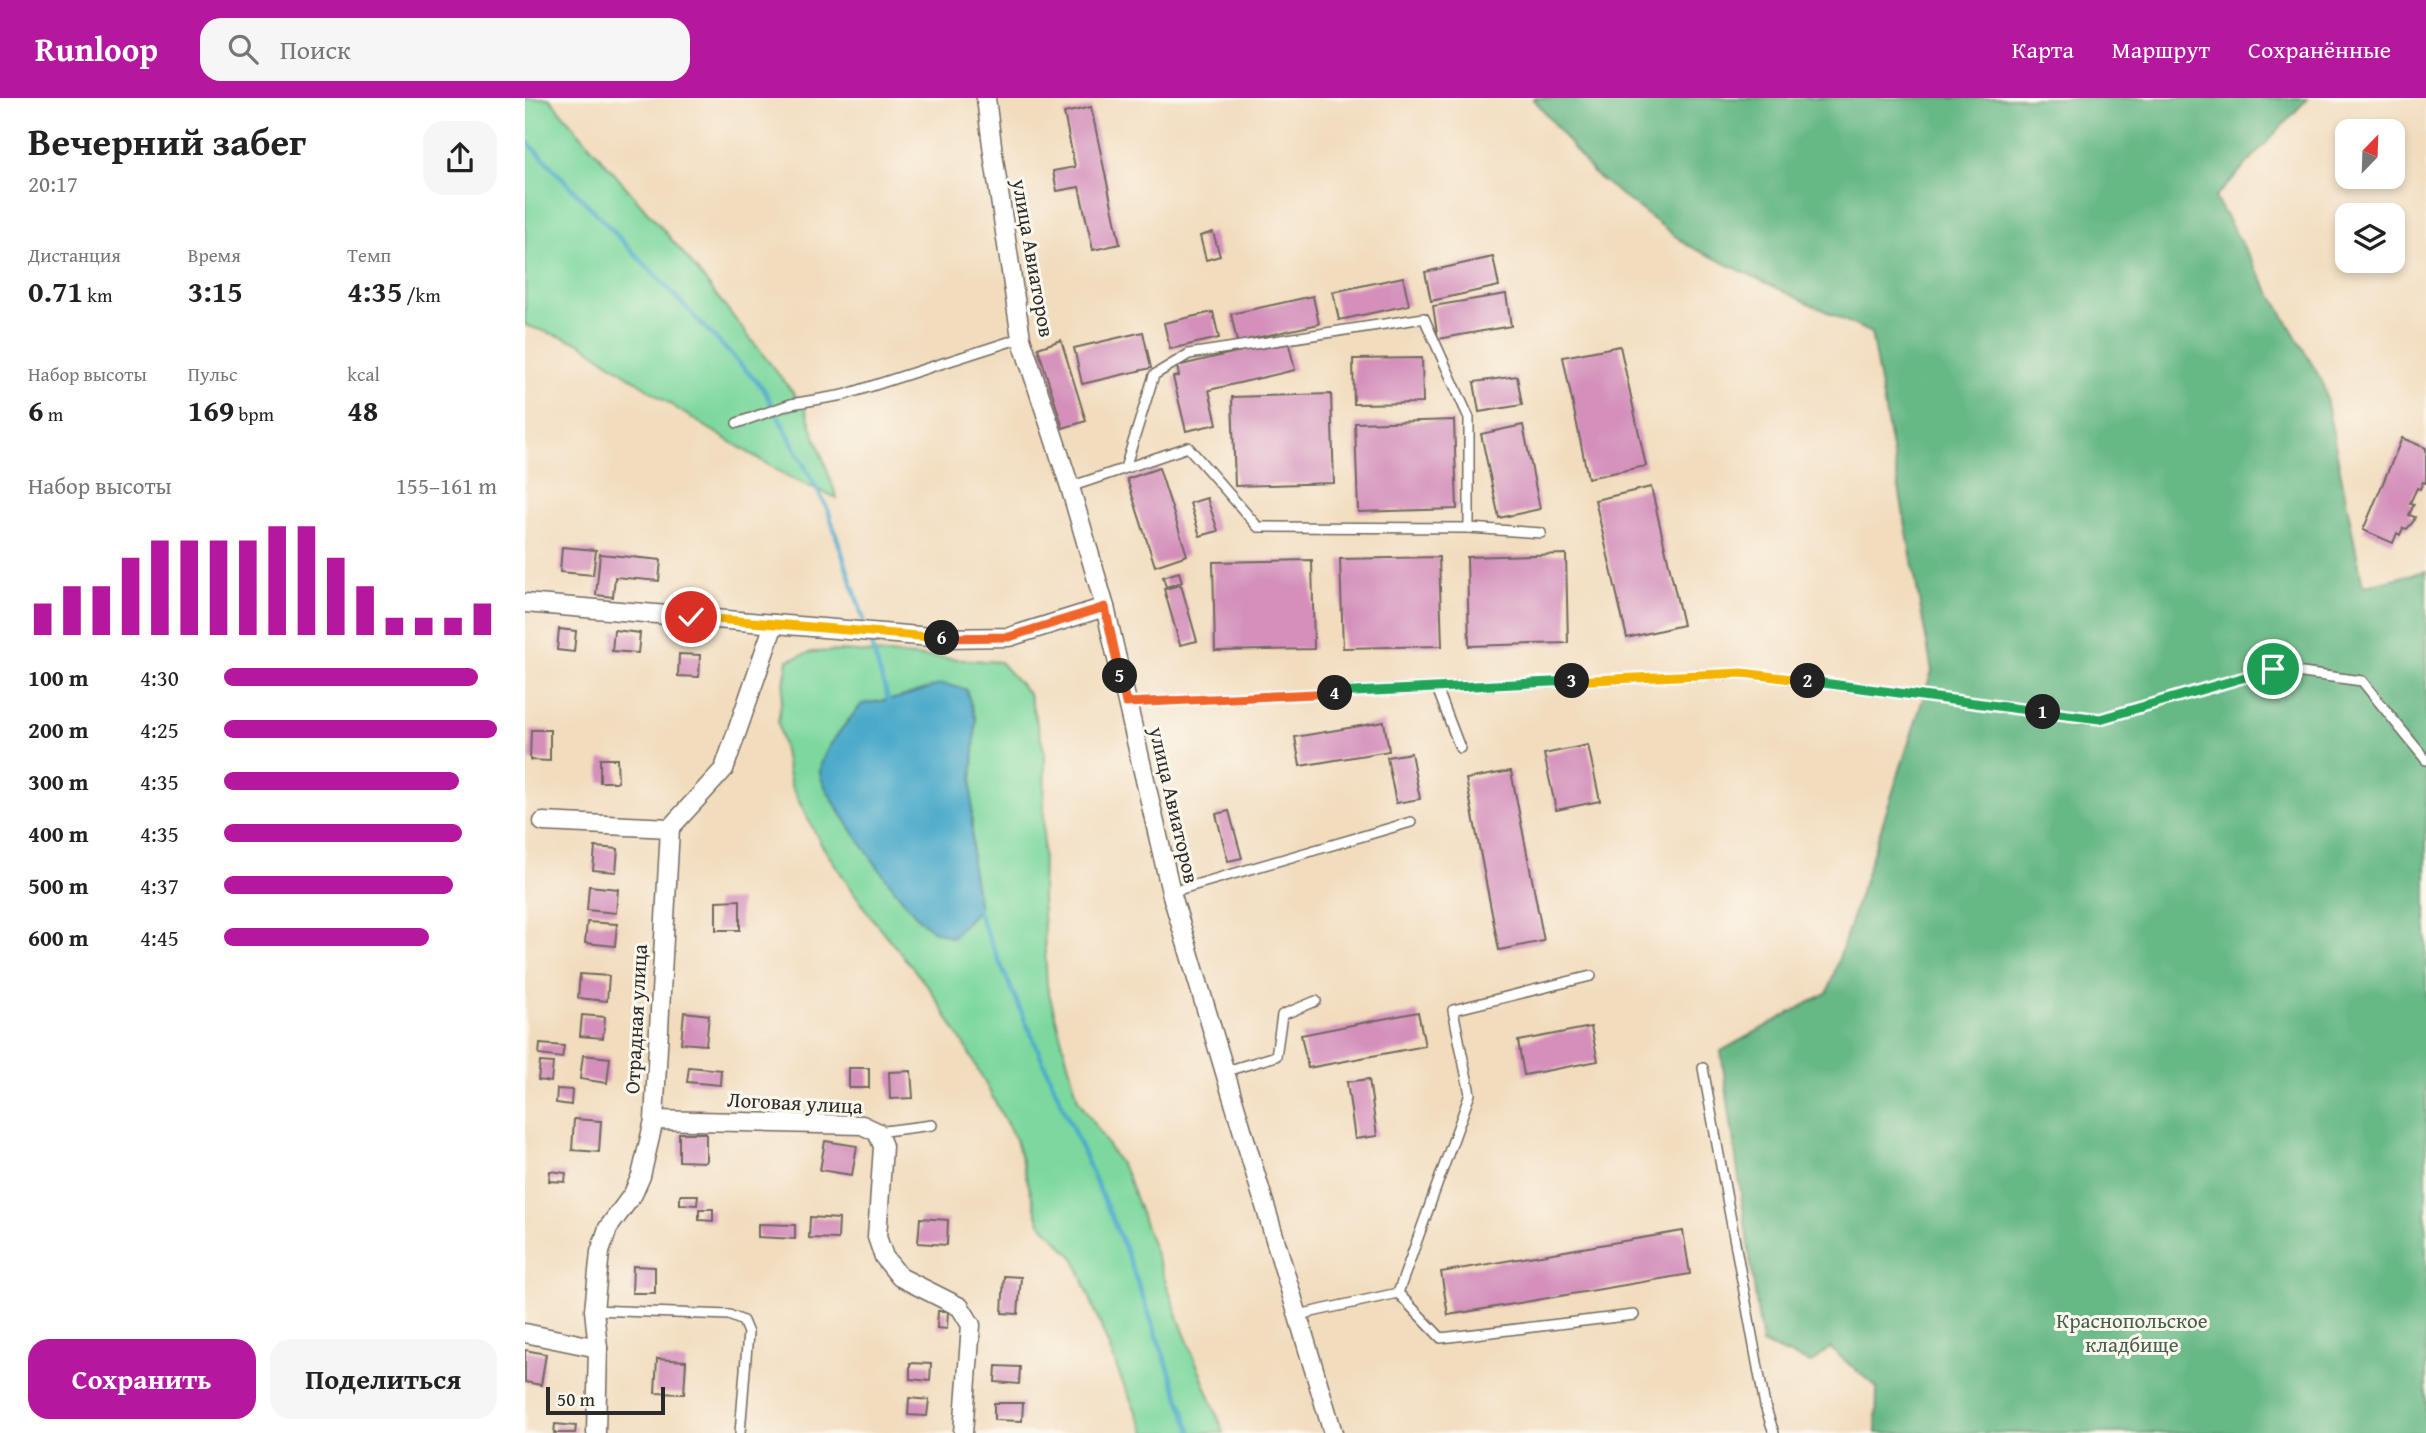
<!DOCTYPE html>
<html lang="ru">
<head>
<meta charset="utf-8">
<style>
  :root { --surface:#fff; --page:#f6f6f6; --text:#222; --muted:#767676; --accent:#b5179e }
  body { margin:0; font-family:"Gentium Book Plus",serif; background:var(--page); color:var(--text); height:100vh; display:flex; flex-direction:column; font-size:26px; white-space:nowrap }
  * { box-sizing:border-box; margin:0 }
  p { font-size:23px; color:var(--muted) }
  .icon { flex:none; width:38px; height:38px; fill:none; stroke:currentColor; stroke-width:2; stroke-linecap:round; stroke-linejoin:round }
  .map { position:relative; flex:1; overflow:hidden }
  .drawer { display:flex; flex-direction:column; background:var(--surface); width:525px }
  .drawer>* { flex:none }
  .needle { width:46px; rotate:23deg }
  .tools { position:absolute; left:1810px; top:21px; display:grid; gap:14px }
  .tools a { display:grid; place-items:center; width:70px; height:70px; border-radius:14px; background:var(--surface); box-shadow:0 4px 10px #0003; font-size:35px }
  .scale { position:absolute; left:21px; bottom:18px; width:119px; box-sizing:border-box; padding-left:7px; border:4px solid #2b2b2b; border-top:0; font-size:19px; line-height:24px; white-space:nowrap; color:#2b2b2b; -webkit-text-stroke:5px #fbf7ec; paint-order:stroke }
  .pin { position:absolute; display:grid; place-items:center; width:60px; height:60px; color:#fff; margin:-30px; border:4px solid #fff; border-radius:50%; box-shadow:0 2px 7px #0007 }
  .km { position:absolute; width:35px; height:35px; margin:-18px; border-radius:50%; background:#222; color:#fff; font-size:19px; line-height:35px; text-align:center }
  .round { display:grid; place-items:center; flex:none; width:74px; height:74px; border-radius:21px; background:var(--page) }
  .summary { display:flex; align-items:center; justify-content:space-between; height:119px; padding:0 28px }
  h1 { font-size:38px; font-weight:600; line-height:52px }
  .stats { display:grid; grid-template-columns:repeat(3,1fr); gap:10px; height:119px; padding:7px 28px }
  .stats div { display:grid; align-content:center }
  .stats b { font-size:30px; font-weight:600 }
  .stats small { font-size:19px; font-weight:400 }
  .stats p { font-size:19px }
  .chart { height:196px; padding:14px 28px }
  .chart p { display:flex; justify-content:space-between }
  .chart svg { width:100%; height:126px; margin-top:7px; stroke:var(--accent); stroke-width:6 }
  .button { display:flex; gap:14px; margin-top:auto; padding:14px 28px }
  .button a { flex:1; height:80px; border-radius:21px; background:var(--accent); color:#fff; font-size:28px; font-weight:600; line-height:80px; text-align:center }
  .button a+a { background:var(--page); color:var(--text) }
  ul { padding:0 28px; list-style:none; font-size:23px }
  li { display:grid; grid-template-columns:112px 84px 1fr; align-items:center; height:52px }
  li i { height:18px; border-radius:9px; background:var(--accent) }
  header { display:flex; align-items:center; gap:42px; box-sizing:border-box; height:98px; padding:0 35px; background:var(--accent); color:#fff }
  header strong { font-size:33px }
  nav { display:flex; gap:38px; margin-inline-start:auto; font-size:24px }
  .search { width:490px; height:63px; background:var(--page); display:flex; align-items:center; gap:18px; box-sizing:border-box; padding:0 24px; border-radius:21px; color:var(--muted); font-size:26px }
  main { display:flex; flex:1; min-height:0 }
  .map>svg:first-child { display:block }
  .green { fill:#7dd89e; stroke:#548264; stroke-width:2 }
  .forest { fill:#66b885; stroke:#487258; stroke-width:2 }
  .water { fill:#4caaca; stroke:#3c6a7a; stroke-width:2 }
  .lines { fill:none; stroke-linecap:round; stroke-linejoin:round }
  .stream { stroke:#4caaca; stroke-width:4.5 }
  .building { fill:#d490bb }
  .lane-casing { stroke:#71695e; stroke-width:12 }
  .street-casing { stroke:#71695e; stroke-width:21 }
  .lane { stroke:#fff; stroke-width:9 }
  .street { stroke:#fff; stroke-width:18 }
  .split-1-casing { stroke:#fff; stroke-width:14 }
  .split-2-casing { stroke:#fff; stroke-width:14 }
  .split-3-casing { stroke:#fff; stroke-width:14 }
  .split-4-casing { stroke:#fff; stroke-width:14 }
  .split-5-casing { stroke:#fff; stroke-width:14 }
  .split-6-casing { stroke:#fff; stroke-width:14 }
  .split-7-casing { stroke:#fff; stroke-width:14 }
  .split-1 { stroke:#22a559; stroke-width:9 }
  .split-2 { stroke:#22a559; stroke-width:9 }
  .split-3 { stroke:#f5b400; stroke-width:9 }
  .split-4 { stroke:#22a559; stroke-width:9 }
  .split-5 { stroke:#f0652b; stroke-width:9 }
  .split-6 { stroke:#f0652b; stroke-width:9 }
  .split-7 { stroke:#f5b400; stroke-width:9 }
  .labels { text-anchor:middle; stroke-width:6; stroke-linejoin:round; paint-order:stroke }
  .street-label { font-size:21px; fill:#2b2b2b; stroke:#fbf7ec }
  .park-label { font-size:21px; fill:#445f4e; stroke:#fbf7ec }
</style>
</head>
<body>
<header>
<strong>Runloop</strong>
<div class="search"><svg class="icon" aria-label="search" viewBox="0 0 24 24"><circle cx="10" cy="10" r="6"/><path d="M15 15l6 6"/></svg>Поиск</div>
<nav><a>Карта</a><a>Маршрут</a><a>Сохранённые</a></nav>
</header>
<main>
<section class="drawer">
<div class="summary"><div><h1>Вечерний забег</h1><p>20:17</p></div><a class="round"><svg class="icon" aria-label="share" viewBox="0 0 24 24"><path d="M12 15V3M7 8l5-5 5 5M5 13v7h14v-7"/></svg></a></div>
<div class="stats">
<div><p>Дистанция</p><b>0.71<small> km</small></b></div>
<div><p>Время</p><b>3:15</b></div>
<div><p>Темп</p><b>4:35<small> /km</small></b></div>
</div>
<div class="stats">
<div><p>Набор высоты</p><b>6<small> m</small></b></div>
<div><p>Пульс</p><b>169<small> bpm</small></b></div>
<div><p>kcal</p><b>48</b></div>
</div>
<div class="chart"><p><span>Набор высоты</span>155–161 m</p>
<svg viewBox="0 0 160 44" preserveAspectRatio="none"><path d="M5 44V33M15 44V27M25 44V27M35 44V17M45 44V11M55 44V11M65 44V11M75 44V11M85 44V6M95 44V6M105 44V17M115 44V27M125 44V38M135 44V38M145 44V38M155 44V33"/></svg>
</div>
<ul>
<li><b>100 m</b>4:30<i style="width:93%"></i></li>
<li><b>200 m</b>4:25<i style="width:100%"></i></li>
<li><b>300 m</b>4:35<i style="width:86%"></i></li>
<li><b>400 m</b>4:35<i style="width:87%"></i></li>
<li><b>500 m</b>4:37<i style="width:84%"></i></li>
<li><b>600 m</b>4:45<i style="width:75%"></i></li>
</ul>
<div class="button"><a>Сохранить</a><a>Поделиться</a></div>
</section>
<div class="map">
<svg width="1901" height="1335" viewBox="0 0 1901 1335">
  <rect width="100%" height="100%" fill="#fbf7ec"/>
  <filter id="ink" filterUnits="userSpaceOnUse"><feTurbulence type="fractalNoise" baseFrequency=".0143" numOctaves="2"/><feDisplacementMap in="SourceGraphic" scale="14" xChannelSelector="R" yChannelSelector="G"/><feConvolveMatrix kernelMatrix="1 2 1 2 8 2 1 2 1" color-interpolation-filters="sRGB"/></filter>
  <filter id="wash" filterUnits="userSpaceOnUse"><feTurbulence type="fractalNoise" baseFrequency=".00686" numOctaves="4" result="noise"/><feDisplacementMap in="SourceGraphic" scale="28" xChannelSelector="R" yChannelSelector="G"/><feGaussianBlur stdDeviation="1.57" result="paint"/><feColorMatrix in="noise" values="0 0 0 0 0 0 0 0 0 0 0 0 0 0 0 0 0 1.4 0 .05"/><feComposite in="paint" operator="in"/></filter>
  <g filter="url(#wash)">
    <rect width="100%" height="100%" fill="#f2dcbe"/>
    <g class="green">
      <polygon points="0,0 24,0 158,155 280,310 312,400 265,380 157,314 55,245 0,227"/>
      <polygon points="318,553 475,564 504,596 520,656 517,800 522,888 553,1001 602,1077 657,1229 699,1335 621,1335 597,1283 550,1161 514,1123 491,1043 444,955 405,891 345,818 296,746 266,688 253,624 263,562 287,554"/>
    </g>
    <polygon class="forest" points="1008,0 1783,0 1690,100 1798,285 1838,488 1901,473 1901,1335 1351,1335 1352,1290 1305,1250 1286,1265 1237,1246 1196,953 1303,894 1407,573 1346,235 1162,147 1070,77"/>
    <path class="water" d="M 417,586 L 441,591 L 451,622 L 447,685 L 447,769 L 454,810 L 427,840 C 420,836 409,834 403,829 C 384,816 296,694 295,675 C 294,654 324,622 337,606 L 373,600 Z"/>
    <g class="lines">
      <g class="stream">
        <polyline points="0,41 238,290 303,412 339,523"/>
        <polyline points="346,546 365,607"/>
        <polyline points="450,808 600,1150 667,1335"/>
      </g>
    </g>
    <g id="blocks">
      <g class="building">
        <polygon points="566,9 595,146 568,152 554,89 532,93 528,73 550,69 539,15"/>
        <polygon points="688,134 695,158 681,162 675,138"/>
        <polygon points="968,159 974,188 906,203 900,174"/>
        <polygon points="878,179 884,207 814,222 808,194"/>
        <polygon points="981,196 986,228 913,241 908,208"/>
        <polygon points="788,198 794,226 712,244 706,216"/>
        <polygon points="688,214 694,240 645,251 639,225"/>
        <polygon points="618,234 626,270 557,286 549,250"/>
        <polygon points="536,242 561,323 538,330 513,250"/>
        <polygon points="763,242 770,272 684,292 692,326 661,333 648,279 654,278 652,268"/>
        <polygon points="1095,248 1121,368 1063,380 1038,259"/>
        <polygon points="897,260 898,305 829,306 828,261"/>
        <polygon points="992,278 997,307 954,314 949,284"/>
        <polygon points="806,296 809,385 710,388 707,299"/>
        <polygon points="929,322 932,411 833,414 830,325"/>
        <polygon points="998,327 1015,411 974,420 956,336"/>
        <polygon points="1877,340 1901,350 1901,385 1898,384 1895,391 1892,390 1885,405 1889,406 1884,417 1890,419 1888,424 1882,431 1878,430 1875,437 1872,435 1868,445 1838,432"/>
        <polygon points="634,370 662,457 630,468 602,381"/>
        <polygon points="1126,389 1158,527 1102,540 1070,402"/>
        <polygon points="682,400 693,433 675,438 665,405"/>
        <polygon points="37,449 71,452 68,477 35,474"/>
        <polygon points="75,456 136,462 134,483 90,479 88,499 71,497"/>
        <polygon points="1041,456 1043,545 944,548 942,459"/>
        <polygon points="914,459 917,548 818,550 815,461"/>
        <polygon points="787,462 789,551 690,553 688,464"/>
        <polygon points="654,474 657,484 641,489 638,479"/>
        <polygon points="656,487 672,543 655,547 639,491"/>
        <polygon points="34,531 51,533 49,554 32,552"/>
        <polygon points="89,532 115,535 113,555 87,553"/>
        <polygon points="154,556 175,557 174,579 153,578"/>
        <polygon points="859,624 864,653 775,668 770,639"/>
        <polygon points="6,632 25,632 25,663 5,662"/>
        <polygon points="1063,647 1075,703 1031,712 1019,656"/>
        <polygon points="886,655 895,701 871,705 862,659"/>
        <polygon points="75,661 92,661 93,684 75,684"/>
        <polygon points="986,673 1019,843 974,852 941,681"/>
        <polygon points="704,713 717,760 703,763 691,716"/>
        <polygon points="70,749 93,751 91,774 68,772"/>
        <polygon points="64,788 93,791 91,815 62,812"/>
        <polygon points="215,802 215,832 191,832 191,803"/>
        <polygon points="62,824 92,826 90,848 60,845"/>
        <polygon points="55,876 84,878 82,903 53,900"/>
        <polygon points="159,914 184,917 181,947 156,945"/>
        <polygon points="893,914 900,948 783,970 776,937"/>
        <polygon points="57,917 80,919 78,940 55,938"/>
        <polygon points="1066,929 1073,963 999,977 993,943"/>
        <polygon points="15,946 39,948 37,960 14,957"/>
        <polygon points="58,957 85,960 82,985 55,981"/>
        <polygon points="15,964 28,965 26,984 13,982"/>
        <polygon points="164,969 196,972 195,987 162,984"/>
        <rect x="324" y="970" width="20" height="20"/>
        <polygon points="386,973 388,1000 365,1001 364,974"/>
        <polygon points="844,981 852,1038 830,1041 822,984"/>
        <polygon points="32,991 47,992 46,1007 31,1005"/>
        <polygon points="49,1021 76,1023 74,1054 47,1052"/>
        <polygon points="154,1035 181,1035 181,1064 154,1063"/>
        <polygon points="300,1043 332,1048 327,1077 295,1072"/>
        <polygon points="25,1073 41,1075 40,1084 24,1083"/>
        <polygon points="155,1097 173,1097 172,1107 155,1106"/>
        <polygon points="174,1111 188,1111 188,1123 174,1122"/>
        <polygon points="285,1119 314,1121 313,1141 284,1140"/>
        <polygon points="395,1120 423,1122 422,1147 393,1145"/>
        <polygon points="233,1126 270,1127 270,1141 233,1139"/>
        <polygon points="1158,1133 1165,1176 923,1217 916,1174"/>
        <polygon points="108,1168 130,1169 130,1195 107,1195"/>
        <polygon points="479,1178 496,1179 493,1216 477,1215"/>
        <polygon points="413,1213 423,1213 422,1231 412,1230"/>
        <polygon points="0,1252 21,1256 16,1287 0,1284"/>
        <polygon points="132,1261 161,1263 159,1296 130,1295"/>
        <polygon points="385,1265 406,1266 405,1283 385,1281"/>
        <polygon points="471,1268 495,1269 494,1286 470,1284"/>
        <polygon points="384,1300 404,1302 402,1318 383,1317"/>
        <polygon points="469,1305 498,1305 497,1323 469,1322"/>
        <polygon points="30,1326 51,1328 50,1335 29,1335"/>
      </g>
    </g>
  </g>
  <g filter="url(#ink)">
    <use href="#blocks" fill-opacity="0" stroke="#71695e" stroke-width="2"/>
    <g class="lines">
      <g class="lane-casing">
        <g id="lane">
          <polyline points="212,325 266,306 319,297 496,240"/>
          <polyline points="600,370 629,277 664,256 899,220 944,320 944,430"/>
          <polyline points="545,389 663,349 733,429 944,430 1016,435"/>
          <polyline points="912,590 935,650"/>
          <polyline points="601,605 1217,575 1575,621 1748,571 1837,583 1901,662"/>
          <polyline points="646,794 886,724"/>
          <polyline points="1178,970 1240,1308 1249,1335"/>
          <polyline points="698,974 751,958 757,917 791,903"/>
          <polyline points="352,1034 407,1027"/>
          <polyline points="873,1195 916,1240 1109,1217"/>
          <polyline points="69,1212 204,1217 218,1223 223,1235 215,1335"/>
          <polyline points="773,1217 873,1195 945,996 928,912 1066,878"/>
        </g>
      </g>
      <g class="street-casing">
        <g id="street">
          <polyline points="461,0 468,55 496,240 545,389 580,509 646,794 808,1335"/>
          <polyline points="0,505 418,540 484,539 580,509"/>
          <polyline points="18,724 145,730"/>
          <polyline points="129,1022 337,1027 352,1034 358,1048 352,1139 359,1159 375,1179 435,1209 446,1227 438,1335"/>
          <polyline points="0,1235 73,1250"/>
          <polyline points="71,1335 73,1250 69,1212 75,1154 83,1130 108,1096 116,1078 129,1022 145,730 199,671 249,526"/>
        </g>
      </g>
      <use href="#lane" class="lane"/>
      <use href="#street" class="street"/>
    </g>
  </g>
  <g class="lines" filter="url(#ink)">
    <g class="split-1-casing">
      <polyline id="split-1" points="1518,614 1575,621 1748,571"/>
    </g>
    <g class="split-2-casing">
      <polyline id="split-2" points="1283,583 1518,614"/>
    </g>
    <g class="split-3-casing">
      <polyline id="split-3" points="1047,583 1217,575 1283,583"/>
    </g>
    <g class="split-4-casing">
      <polyline id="split-4" points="810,595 1047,583"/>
    </g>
    <g class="split-5-casing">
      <polyline id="split-5" points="595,578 601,605 810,595"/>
    </g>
    <g class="split-6-casing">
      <polyline id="split-6" points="417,540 484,539 580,509 595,578"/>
    </g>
    <g class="split-7-casing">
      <polyline id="split-7" points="166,519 417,540"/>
    </g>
    <use href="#split-1" class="split-1"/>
    <use href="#split-2" class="split-2"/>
    <use href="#split-3" class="split-3"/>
    <use href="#split-4" class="split-4"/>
    <use href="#split-5" class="split-5"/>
    <use href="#split-6" class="split-6"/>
    <use href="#split-7" class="split-7"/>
  </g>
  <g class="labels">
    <g class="street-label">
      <text transform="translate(508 160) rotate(80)" y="7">улица Авиаторов</text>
      <text transform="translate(649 707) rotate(77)" y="7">улица Авиаторов</text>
      <text transform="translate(111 921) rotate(-87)" y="7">Отрадная улица</text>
      <text transform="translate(270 1005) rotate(3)" y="7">Логовая улица</text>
    </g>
    <g class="park-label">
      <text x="1607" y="1230">Краснопольское<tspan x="1607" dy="24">кладбище</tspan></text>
    </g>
  </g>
</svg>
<div class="tools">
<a><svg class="needle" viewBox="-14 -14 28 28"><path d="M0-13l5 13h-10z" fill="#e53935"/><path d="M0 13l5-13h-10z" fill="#767676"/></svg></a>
<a><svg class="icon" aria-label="layers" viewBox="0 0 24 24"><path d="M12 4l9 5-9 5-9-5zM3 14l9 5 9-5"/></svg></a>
</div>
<div class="scale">50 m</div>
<div class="pin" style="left:1748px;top:571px;background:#1e9e55"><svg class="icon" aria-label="arrive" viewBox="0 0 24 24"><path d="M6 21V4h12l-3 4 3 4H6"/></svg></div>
<div class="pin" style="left:166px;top:519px;background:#d93025"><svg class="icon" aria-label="check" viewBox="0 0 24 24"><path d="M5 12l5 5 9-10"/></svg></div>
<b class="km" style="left:1518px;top:614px">1</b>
<b class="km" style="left:1283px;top:583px">2</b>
<b class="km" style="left:1047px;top:583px">3</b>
<b class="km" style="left:810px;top:595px">4</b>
<b class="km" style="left:595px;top:578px">5</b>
<b class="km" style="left:417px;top:540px">6</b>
</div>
</main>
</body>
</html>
